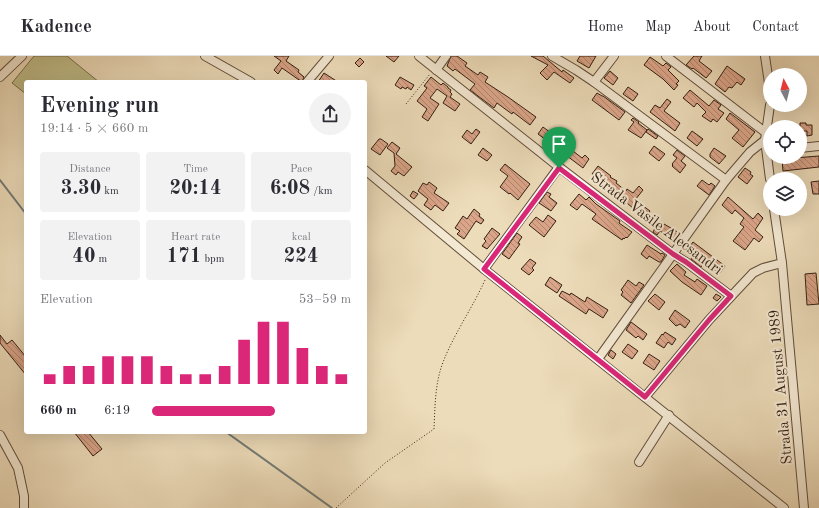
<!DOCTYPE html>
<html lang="en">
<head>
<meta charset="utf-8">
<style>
  :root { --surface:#fff; --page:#f2f2f3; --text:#2b2b33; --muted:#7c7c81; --line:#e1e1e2; --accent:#db2777 }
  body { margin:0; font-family:"Old Standard TT",serif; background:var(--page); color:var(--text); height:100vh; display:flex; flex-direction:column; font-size:15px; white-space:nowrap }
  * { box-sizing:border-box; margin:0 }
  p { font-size:13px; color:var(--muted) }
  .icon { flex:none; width:22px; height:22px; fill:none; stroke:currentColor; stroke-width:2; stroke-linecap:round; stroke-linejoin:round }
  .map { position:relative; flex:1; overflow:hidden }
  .details { position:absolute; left:24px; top:24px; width:343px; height:354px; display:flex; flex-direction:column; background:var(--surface); border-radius:4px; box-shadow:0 4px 16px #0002 }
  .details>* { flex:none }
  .needle { width:26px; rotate:353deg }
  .buttons { position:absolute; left:763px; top:12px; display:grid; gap:8px }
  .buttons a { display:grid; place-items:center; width:44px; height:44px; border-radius:50%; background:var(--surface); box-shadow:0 4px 16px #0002; font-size:20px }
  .pin { position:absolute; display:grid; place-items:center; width:34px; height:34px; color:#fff; margin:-41px -17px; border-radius:50% 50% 50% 0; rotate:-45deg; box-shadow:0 0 4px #0007 }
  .pin .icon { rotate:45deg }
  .round { display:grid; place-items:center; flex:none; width:42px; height:42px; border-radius:21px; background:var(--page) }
  .summary { display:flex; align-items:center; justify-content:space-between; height:68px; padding:0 16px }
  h1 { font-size:22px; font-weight:700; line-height:30px }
  .metrics { display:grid; grid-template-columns:repeat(3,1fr); gap:6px; height:68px; padding:4px 16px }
  .metrics div { display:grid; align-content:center; border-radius:4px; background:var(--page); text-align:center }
  .metrics b { font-size:20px; font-weight:700 }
  .metrics small { font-size:11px; font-weight:400 }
  .metrics p { font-size:11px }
  .chart { height:112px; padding:8px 16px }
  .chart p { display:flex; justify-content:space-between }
  .chart svg { width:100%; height:72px; margin-top:4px; stroke:var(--accent); stroke-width:6 }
  ul { padding:0 16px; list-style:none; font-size:13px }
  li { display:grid; grid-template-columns:64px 48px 1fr; align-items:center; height:30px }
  li i { height:10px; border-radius:5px; background:var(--accent) }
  header { display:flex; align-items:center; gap:24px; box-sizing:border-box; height:56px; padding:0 20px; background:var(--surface); border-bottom:1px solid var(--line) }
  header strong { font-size:19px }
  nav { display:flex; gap:22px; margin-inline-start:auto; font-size:14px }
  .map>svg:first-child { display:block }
  .pitch { fill:#c0be8a; stroke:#7a6e4e }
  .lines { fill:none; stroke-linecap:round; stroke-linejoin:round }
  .stream { stroke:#737b76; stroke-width:2 }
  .building { fill:url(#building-back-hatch); stroke:#341f11 }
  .minor-casing { stroke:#624e3b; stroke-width:10 }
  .path { stroke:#341f11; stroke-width:1; stroke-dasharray:1 2; stroke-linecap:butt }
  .minor { stroke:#f3e8d2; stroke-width:8 }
  .route-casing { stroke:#fff; stroke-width:8 }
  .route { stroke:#db2777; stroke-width:5 }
  .labels { text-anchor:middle; stroke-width:4; stroke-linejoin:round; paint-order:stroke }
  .street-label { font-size:15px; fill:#341f11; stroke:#f3e8d2 }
</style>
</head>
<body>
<header>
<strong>Kadence</strong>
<nav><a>Home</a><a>Map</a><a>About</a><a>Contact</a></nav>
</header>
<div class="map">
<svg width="819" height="452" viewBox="0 0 819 452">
  <defs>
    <pattern id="building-back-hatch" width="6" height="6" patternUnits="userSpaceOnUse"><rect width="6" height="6" fill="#dba589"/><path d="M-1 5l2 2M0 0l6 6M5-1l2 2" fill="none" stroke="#b2866f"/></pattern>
  </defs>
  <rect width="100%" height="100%" fill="#eddcba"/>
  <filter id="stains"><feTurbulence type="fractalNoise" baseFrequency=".005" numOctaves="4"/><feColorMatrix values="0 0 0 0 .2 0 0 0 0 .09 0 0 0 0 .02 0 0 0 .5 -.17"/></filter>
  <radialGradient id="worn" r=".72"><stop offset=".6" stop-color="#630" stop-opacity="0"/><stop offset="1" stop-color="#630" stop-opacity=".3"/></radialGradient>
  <polygon class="pitch" points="34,0 67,0 99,26 26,26 26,38 12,27"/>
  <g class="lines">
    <g class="stream">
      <polyline points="0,124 26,158"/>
      <polyline points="226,376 332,452"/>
    </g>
  </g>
  <g class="building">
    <polygon points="274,0 289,0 286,5 299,14 298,16 304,21 302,26 282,12 278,18 274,14 281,5"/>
    <polygon points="386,0 399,0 394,6"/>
    <polygon points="451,0 457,0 467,7 465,10 478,19 480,16 488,21 485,26 508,41 536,61 530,69 513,56 512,58 497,47 494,52 470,34 475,28 455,13 453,15 447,10"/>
    <polygon points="531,0 543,0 562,16 563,14 574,22 570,27 554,16 547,24 540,17 548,9"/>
    <polygon points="580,0 596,0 589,12 577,5"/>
    <polygon points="694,0 702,0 699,5 712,15 706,22 693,12 692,13 686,9"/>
    <polygon points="650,1 663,10 666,7 671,11 668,14 679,25 676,28 678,29 674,34 663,23 644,9"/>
    <polygon points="360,2 364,6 359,11 355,7"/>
    <polygon points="727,10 745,23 741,29 737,26 732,32 729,31 725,36 715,28"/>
    <polygon points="610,15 618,22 613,29 604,22"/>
    <polygon points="324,17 338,26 318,26"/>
    <polygon points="400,21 414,29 411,34 407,31 406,33 402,31 401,33 395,29"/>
    <polygon points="431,21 441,29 443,27 448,31 448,32 451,34 450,36 452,38 450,41 460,48 455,55 443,47 447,40 437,33 430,42 439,48 428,65 422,61 427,53 417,45 427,32 424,30"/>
    <polygon points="628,31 638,38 633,45 623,38"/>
    <polygon points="690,34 709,50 714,44 721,49 718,53 724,57 717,66 713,63 711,66 702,60 706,56 697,47 694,51 683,42"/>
    <polygon points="597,37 602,40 603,40 625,56 619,64 592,44"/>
    <polygon points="667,43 671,46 664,55 680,67 675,75 650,56 655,49 660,52"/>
    <polygon points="730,57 755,76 743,91 732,82 739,74 726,63"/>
    <polygon points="633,62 639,66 638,67 647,74 641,82 628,74 634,66 631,64"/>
    <polygon points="800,67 806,67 806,69 812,69 812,79 807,80 807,75 800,75"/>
    <polygon points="543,71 559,83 560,81 575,92 573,95 582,102 585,99 589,103 583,112 538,78"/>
    <polygon points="476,73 480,76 471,88 462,81 467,74 472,78"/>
    <polygon points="648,73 658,80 656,83 646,76"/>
    <polygon points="692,75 703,83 697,90 687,82"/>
    <polygon points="379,83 381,83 388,88 380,99 371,93"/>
    <polygon points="392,86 400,92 396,98 412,111 404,120 398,116 396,119 391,115 395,110 394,97 387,92"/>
    <polygon points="654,90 665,98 659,105 649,97"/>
    <polygon points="483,92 492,99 487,105 478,99"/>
    <polygon points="714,92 726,100 719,108 710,101 710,98"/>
    <polygon points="677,94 685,100 681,105 686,109 680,117 672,110 673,109 672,108 677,102 673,99"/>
    <polygon points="819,100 819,111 783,115 782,103"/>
    <polygon points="505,108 530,128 518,144 510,137 509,138 500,131 508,120 500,114"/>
    <polygon points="598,110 611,120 610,121 617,125 616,127 626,135 627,133 633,137 639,130 643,134 635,144 650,155 645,162 616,138 618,136 605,128 604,129 594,121 595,120 592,118"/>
    <polygon points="745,112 751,116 750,118 753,120 747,128 738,121"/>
    <polygon points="702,124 709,129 711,127 715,130 709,139 697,130"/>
    <polygon points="819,125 819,138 813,138 811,126"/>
    <polygon points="429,126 437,132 434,137 449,147 443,155 435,149 431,154 424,149 428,143 418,135 423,127 427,129"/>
    <polygon points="413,135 418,138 414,143 410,140"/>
    <polygon points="547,136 551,138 549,141 557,147 551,155 539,147"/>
    <polygon points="579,138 586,144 589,141 596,148 620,165 619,167 632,176 627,182 626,181 624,183 623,182 622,184 592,163 596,158 582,148 577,154 570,149"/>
    <polygon points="728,141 753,163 758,157 763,162 755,174 763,181 759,186 754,182 745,194 733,185 744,171 740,168 744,162 735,154 732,158 722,149"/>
    <polygon points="474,153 480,158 479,160 484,164 481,168 476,165 464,183 457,178 460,175 455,172 463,160 467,163"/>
    <polygon points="548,159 556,165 544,181 529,169 536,161 543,166"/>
    <polygon points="664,168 681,178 675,185 660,175 657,179 653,176 656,170 661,173"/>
    <polygon points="492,172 500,178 487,193 482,190 486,185 484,183"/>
    <polygon points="517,177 522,181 518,187 520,188 509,203 502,198"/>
    <polygon points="693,186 725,210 719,218 704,206 701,211 691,203 694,198 688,193"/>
    <polygon points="647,189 661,198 662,197 665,199 661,206 659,206 649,200 647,203 641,198"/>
    <polygon points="530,203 536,207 532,212 534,214 529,219 521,213"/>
    <polygon points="677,208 686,216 684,219 695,226 697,223 707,230 701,239 682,226 670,215"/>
    <polygon points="816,217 819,248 807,249 805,218"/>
    <polygon points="550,221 562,229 557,237 545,229"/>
    <polygon points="628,224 636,230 639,226 644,229 631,247 621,239 623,236 621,234"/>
    <polygon points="562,235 570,239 571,237 585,246 587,241 608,254 603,262 589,253 586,258 559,240"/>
    <polygon points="655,238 665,246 659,254 648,245"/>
    <polygon points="716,238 721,241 717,245 713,242"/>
    <polygon points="675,254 690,265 685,272 680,268 676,270 669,263"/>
    <polygon points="631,266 647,278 643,284 638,280 636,282 626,274"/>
    <polygon points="665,276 676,283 672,289 668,286 664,292 656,287 662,278 663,279"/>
    <polygon points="0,279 7,288 12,284 26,301 26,319 0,287"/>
    <polygon points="628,288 638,295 632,303 622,296"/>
    <polygon points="611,294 616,298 613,303 608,299"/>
    <polygon points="649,298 660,305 654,314 643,307"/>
    <polygon points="74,376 88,376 102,393 93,400"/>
  </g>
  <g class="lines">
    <g class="minor-casing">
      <g id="minor">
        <polyline points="205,0 251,26"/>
        <polyline points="419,0 559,111 673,198 686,206 731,240"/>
        <polyline points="552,0 576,14 594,26 726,124"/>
        <polyline points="666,0 765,76"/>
        <polyline points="765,0 770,34"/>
        <polyline points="436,14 446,0"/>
        <polyline points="0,21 22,0"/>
        <polyline points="307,26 329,0"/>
        <polyline points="594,26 614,0"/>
        <polyline points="770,49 765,84 770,123"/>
        <polyline points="800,92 819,90"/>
        <polyline points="365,114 484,213 784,452"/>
        <polyline points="774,153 782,207 804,452"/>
        <polyline points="484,213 559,111"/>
        <polyline points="598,303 726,124 750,96 765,84"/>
        <polyline points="645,341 709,264 753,217 763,212 782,207"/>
        <polyline points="0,379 18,412 24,440 24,452"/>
        <polyline points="639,406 669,359"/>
      </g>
    </g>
    <g class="path">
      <polyline points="406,48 430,18"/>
      <path d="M 336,452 L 385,407 L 434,373 C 435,351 435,329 442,309 C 453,279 472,253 485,224"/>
    </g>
    <use href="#minor" class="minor"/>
  </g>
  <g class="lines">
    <g class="route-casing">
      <polygon id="route" points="559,112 673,198 686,206 731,240 709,264 645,341 484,213"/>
    </g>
    <use href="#route" class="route"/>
  </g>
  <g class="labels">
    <g class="street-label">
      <text transform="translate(657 167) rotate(37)" y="5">Strada Vasile Alecsandri</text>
      <text transform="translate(780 331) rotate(-95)" y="5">Strada 31 August 1989</text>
    </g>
  </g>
  <rect width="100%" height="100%" filter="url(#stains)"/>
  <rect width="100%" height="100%" fill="url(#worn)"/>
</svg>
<div class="buttons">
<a><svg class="needle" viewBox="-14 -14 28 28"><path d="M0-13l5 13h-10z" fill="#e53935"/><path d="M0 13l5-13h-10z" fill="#7c7c81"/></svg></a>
<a><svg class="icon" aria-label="locate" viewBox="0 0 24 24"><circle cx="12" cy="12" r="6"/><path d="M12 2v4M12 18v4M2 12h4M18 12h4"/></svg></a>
<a><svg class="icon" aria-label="layers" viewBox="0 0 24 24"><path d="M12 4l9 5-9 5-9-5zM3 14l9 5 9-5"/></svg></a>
</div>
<div class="pin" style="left:559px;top:112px;background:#1e9e55"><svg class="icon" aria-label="arrive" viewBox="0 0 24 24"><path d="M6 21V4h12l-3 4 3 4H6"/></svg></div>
<section class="details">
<div class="summary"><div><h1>Evening run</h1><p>19:14 · 5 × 660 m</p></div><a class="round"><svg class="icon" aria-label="share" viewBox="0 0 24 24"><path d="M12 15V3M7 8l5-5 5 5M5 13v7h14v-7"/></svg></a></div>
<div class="metrics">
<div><p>Distance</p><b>3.30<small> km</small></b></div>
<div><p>Time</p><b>20:14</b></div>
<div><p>Pace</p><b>6:08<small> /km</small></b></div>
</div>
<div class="metrics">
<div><p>Elevation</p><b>40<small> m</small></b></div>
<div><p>Heart rate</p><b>171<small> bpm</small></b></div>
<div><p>kcal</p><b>224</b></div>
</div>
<div class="chart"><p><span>Elevation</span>53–59 m</p>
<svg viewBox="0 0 160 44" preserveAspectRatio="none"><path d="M5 44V38M15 44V33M25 44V33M35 44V27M45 44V27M55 44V27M65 44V33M75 44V38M85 44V38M95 44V33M105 44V17M115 44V6M125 44V6M135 44V22M145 44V33M155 44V38"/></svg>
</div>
<ul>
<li><b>660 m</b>6:19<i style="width:62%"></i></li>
</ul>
</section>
</div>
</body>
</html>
